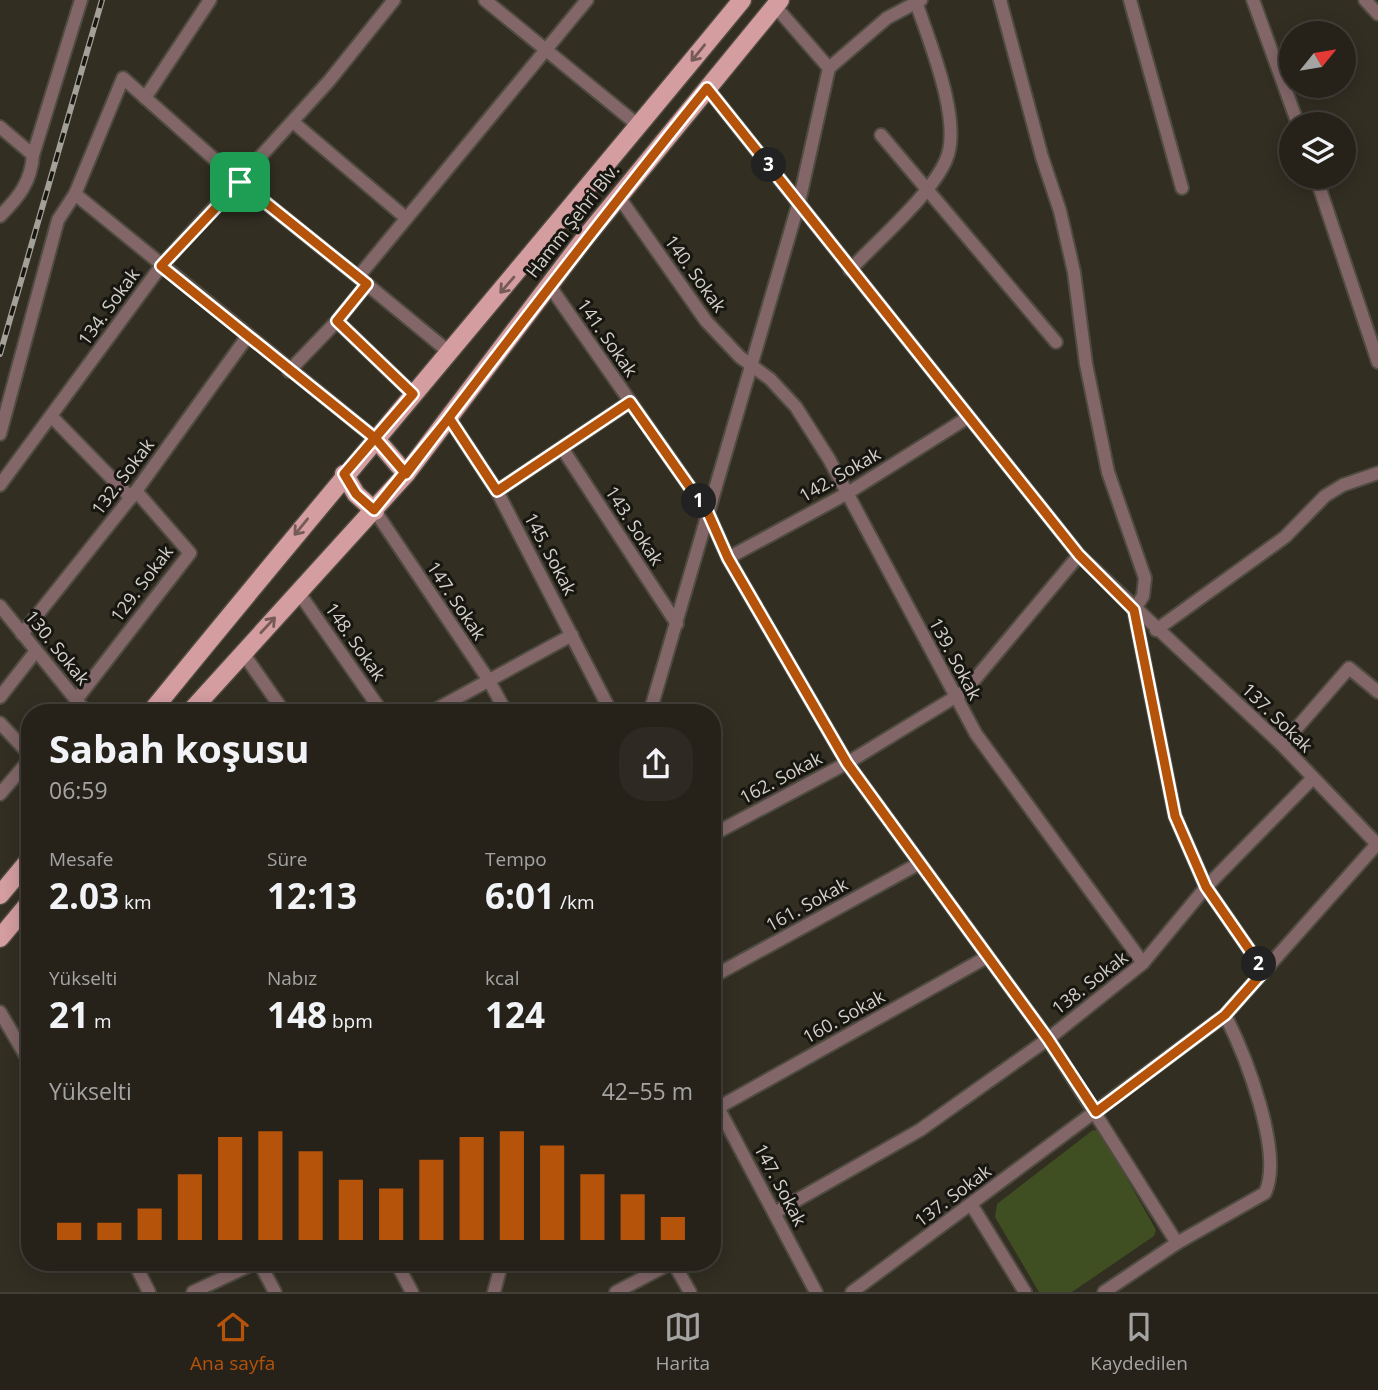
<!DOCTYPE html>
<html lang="tr">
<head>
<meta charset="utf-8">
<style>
  :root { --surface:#26221a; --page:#2e2a23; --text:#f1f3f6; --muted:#a4a4a2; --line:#423f39; --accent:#b45309 }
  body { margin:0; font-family:"Open Sans",sans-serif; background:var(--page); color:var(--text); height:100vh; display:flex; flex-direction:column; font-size:26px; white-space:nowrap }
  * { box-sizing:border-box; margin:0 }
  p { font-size:23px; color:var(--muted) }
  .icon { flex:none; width:38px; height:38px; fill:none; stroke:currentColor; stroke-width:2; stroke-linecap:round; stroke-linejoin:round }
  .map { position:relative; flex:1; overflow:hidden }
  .panel { position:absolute; left:21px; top:704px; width:700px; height:567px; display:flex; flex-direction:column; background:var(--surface); border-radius:28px; box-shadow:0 4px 18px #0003,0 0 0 2px var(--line) }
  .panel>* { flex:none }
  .needle { width:46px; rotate:60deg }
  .controls { position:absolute; left:1279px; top:21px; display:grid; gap:14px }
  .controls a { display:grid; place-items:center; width:77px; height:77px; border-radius:50%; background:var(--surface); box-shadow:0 4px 18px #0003,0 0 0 2px var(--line); font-size:35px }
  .pin { position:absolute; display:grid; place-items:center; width:60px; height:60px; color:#fff; margin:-30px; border-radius:14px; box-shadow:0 4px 10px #0006 }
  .km { position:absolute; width:35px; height:35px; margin:-18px; border-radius:50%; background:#222; color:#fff; font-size:19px; line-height:35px; text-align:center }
  .round { display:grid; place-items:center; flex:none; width:74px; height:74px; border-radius:28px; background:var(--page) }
  .headline { display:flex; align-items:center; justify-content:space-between; height:119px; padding:0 28px }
  h1 { font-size:38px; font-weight:700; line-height:52px }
  .stats { display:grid; grid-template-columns:repeat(3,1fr); gap:10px; height:119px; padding:7px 28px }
  .stats div { display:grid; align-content:center }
  .stats b { font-size:35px; font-weight:700 }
  .stats small { font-size:19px; font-weight:400 }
  .stats p { font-size:19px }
  .chart { height:196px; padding:14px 28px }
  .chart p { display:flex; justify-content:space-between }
  .chart svg { width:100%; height:126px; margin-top:7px; stroke:var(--accent); stroke-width:6 }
  .dock { display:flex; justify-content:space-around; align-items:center; height:98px; border-top:2px solid var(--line); background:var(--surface); font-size:19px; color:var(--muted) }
  .dock a { display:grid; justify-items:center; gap:4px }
  .dock .active { color:var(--accent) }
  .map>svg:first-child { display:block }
  .green { fill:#404f22 }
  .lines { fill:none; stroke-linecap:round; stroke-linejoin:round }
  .minor-casing { stroke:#4f4b40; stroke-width:16 }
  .primary-casing { stroke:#4f4b40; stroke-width:21 }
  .minor { stroke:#826668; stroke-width:12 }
  .primary { stroke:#d49da0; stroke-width:18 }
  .rail-casing { stroke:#a3a098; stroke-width:6 }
  .rail { stroke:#181611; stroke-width:3.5; stroke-dasharray:10; stroke-linecap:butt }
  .oneway { stroke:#765a58 }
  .route-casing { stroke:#fff; stroke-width:14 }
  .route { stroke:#b45309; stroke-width:9 }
  .labels { text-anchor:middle; stroke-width:6; stroke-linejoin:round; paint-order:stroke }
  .street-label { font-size:18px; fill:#d4d1ca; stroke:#181611 }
</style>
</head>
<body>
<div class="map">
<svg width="1378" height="1292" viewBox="0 0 1378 1292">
  <rect width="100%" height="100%" fill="#322e22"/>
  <polygon class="green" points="1093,1130 1100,1131 1156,1230 1154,1236 1072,1292 1039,1292 995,1217 997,1204"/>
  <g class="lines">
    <g class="minor-casing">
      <g id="minor">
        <polyline points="485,0 639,126"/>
        <polyline points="1000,0 1042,157 1060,211 1074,272 1086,364 1108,472 1145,578 1143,596 1134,610 1175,816 1206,887 1264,971"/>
        <polyline points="1130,0 1182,188"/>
        <polyline points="1253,0 1298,124"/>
        <polyline points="1365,0 1378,14"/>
        <polyline points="829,68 887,18 921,0"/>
        <polyline points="707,88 1079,555 1282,745 1377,844 1225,1015 852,1292"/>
        <polyline points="145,98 210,0"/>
        <polyline points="293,122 406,218"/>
        <polyline points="0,127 33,155"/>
        <polyline points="881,135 1056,342"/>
        <polyline points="1316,177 1378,362"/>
        <polyline points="75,194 376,439"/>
        <polyline points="619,197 706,321 740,357 770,379 796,407 829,459 976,734 1143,963"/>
        <path d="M 0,216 C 19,197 31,182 33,155 L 81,0"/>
        <path d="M 850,270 C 877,241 931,195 946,160 C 963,122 929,41 916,2"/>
        <polyline points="358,277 449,352"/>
        <polyline points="549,285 708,513 728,558 847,763 1048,1039 1177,1243"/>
        <polyline points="337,321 413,394"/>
        <polyline points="289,371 337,321 367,284"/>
        <polyline points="51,416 131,498"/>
        <polyline points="449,418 497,491 611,712"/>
        <polyline points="0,434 58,220 75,194 123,78 240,182 358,277 587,0"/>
        <polyline points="562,448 677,624"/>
        <polyline points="0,485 161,266 329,81 394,0"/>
        <polyline points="497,491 630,402"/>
        <polyline points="375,511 488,679 506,712"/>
        <polyline points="728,558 846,494 967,418"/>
        <polyline points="299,593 382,712"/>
        <polyline points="0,606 86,712"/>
        <polyline points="1156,630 1285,537 1325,496 1343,485 1378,473"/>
        <polyline points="22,634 136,491 247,337"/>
        <polyline points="243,653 284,712"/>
        <polyline points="0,697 36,651"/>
        <polyline points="76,700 190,553 136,491"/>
        <polyline points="431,712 572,635"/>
        <polyline points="650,712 799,202 829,68 775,6"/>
        <polyline points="0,723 30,755"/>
        <polyline points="1282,745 1349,668 1378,692"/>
        <polyline points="0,794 30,759"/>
        <polyline points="712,835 847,763 965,691 1079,555"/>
        <polyline points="712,977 918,864"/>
        <polyline points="0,1012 30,1063"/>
        <polyline points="712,1096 816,1292"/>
        <polyline points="712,1111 987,957"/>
        <polyline points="971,1204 1025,1292"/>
        <polyline points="776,1212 920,1130 1048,1039 1143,963 1206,887 1313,778"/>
        <polyline points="134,1262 149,1292"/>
        <polyline points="259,1262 275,1292"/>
        <polyline points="396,1262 412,1292"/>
        <polyline points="673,1262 690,1292"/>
        <polyline points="193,1292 257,1262"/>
        <polyline points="494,1292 502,1262"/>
        <polyline points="616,1292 673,1262"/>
        <path d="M 1104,1292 L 1177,1243 L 1265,1193 C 1284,1153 1245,1054 1225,1015"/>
      </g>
    </g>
    <g class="primary-casing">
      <g id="primary">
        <polyline points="376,439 406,474"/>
        <polyline points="344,474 356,494 375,511"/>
        <path d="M 151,712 C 345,473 546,239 742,0"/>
        <polyline points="190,712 406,474 585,238 780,0"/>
        <polyline points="0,895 30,859"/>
        <polyline points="0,938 30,902"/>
      </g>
    </g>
    <use href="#minor" class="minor"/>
    <use href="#primary" class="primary"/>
    <g class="rail-casing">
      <polyline id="rail" points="0,354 102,0"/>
    </g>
    <use href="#rail" class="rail"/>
  </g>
  <defs><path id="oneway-shaft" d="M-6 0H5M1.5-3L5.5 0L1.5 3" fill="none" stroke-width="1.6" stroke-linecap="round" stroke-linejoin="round" transform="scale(1.75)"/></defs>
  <g class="oneway">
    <use href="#oneway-shaft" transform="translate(698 53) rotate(129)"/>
    <use href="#oneway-shaft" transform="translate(507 285) rotate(131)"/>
    <use href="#oneway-shaft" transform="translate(301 527) rotate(129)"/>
    <use href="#oneway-shaft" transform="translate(268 625) rotate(-47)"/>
  </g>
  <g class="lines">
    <g class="route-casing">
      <path id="route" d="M 240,182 L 367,284 L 337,321 L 413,394 L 344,474 L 356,494 L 374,510 L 449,418 L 497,491 L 630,402 L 708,513 L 728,558 L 847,763 L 1048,1039 L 1096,1112 L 1225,1015 L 1264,971 L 1206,887 L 1175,816 L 1134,610 L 1079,555 L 707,88 C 604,215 505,344 406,474 L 376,439 L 161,266 L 240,182"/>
    </g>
    <use href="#route" class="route"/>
  </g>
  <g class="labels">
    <g class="street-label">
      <text transform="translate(573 221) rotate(-52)" y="6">Hamm Şehri Blv.</text>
      <text transform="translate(695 274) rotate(54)" y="6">140. Sokak</text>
      <text transform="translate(109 307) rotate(-54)" y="6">134. Sokak</text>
      <text transform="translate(607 338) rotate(55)" y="6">141. Sokak</text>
      <text transform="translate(840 475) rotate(-30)" y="6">142. Sokak</text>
      <text transform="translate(123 477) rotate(-53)" y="6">132. Sokak</text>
      <text transform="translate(634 526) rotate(57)" y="6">143. Sokak</text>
      <text transform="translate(550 554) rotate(62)" y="6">145. Sokak</text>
      <text transform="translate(142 584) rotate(-53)" y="6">129. Sokak</text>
      <text transform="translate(456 601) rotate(56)" y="6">147. Sokak</text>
      <text transform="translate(355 642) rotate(55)" y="6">148. Sokak</text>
      <text transform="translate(57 648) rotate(51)" y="6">130. Sokak</text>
      <text transform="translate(955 659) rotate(62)" y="6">139. Sokak</text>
      <text transform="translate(1277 718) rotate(44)" y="6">137. Sokak</text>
      <text transform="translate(781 778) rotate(-28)" y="6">162. Sokak</text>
      <text transform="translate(807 905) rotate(-29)" y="6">161. Sokak</text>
      <text transform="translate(1090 983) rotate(-38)" y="6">138. Sokak</text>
      <text transform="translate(844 1017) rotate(-29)" y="6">160. Sokak</text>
      <text transform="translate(780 1185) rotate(62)" y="6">147. Sokak</text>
      <text transform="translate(953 1196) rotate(-37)" y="6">137. Sokak</text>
    </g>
  </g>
</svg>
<div class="controls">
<a><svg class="needle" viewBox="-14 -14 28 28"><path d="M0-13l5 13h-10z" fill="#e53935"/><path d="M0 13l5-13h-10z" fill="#a4a4a2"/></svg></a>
<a><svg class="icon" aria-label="layers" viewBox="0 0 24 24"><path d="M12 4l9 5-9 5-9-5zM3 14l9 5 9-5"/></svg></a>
</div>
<div class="pin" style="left:240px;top:182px;background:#1e9e55"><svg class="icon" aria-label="arrive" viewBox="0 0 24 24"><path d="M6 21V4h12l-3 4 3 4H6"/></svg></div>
<b class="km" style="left:699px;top:501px">1</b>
<b class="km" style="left:1259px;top:964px">2</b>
<b class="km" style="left:769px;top:165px">3</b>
<section class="panel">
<div class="headline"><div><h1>Sabah koşusu</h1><p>06:59</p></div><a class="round"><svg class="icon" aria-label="share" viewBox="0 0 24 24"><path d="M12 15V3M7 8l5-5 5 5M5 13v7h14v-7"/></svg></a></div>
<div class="stats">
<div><p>Mesafe</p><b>2.03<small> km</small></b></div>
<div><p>Süre</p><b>12:13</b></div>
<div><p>Tempo</p><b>6:01<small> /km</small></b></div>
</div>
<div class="stats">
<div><p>Yükselti</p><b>21<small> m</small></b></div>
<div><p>Nabız</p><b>148<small> bpm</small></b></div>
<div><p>kcal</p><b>124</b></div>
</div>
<div class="chart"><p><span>Yükselti</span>42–55 m</p>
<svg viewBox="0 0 160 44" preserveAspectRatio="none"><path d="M5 44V38M15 44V38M25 44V33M35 44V21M45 44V8M55 44V6M65 44V13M75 44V23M85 44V26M95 44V16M105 44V8M115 44V6M125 44V11M135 44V21M145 44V28M155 44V36"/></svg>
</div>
</section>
</div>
<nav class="dock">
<a class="active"><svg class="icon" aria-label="home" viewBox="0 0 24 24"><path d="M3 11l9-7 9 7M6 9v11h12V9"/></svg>Ana sayfa</a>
<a><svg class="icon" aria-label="map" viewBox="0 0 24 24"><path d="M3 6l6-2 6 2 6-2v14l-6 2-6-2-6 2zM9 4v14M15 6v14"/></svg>Harita</a>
<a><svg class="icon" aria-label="saved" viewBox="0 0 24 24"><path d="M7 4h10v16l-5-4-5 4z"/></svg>Kaydedilen</a>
</nav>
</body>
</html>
